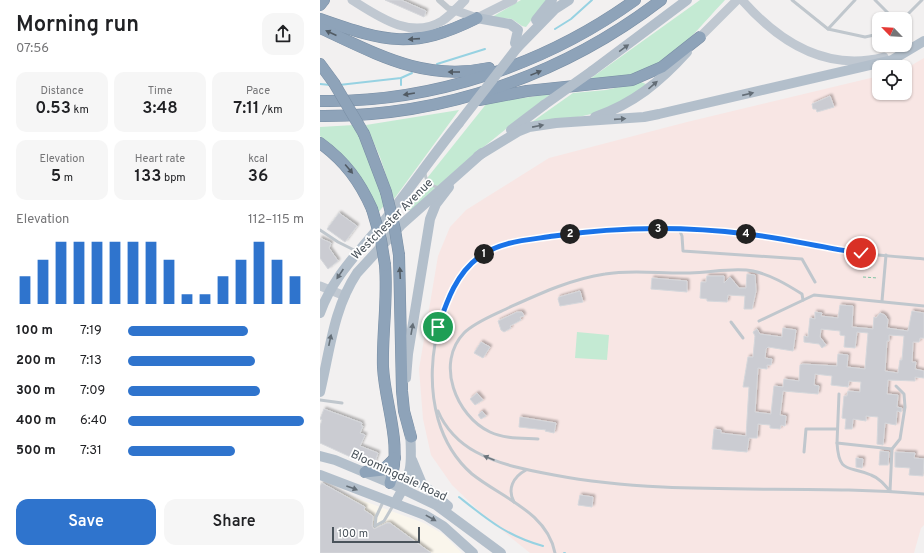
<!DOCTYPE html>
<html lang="en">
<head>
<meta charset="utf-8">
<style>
  :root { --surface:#fff; --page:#f6f6f6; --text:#202124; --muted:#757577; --accent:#2f74cd }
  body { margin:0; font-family:Overpass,sans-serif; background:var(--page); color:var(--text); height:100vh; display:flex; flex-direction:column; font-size:15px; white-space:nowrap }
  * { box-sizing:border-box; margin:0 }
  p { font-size:13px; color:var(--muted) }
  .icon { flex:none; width:22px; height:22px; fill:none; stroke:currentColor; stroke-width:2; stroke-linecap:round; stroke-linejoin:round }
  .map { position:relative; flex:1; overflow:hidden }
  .details { display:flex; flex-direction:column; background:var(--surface); width:320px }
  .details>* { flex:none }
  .needle { width:26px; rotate:295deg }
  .controls { position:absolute; left:552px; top:12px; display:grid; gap:8px }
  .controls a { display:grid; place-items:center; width:40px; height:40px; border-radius:8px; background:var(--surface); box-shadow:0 1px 3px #0004; font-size:20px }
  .scale { position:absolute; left:12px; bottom:10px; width:88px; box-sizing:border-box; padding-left:4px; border:2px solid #4a535b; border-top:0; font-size:11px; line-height:14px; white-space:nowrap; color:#4a535b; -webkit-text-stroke:3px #fff; paint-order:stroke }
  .pin { position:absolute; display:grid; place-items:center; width:34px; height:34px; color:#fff; margin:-17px; border:2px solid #fff; border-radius:50%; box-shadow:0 1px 4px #0007 }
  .km { position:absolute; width:20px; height:20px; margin:-10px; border-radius:50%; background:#222; color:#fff; font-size:11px; line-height:20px; text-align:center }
  .round { display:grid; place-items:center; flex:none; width:42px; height:42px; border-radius:12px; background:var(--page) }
  .headline { display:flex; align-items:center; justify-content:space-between; height:68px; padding:0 16px }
  h1 { font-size:22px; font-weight:600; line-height:30px }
  .figures { display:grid; grid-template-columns:repeat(3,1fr); gap:6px; height:68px; padding:4px 16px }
  .figures div { display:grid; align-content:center; border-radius:10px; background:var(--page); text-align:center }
  .figures b { font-size:17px; font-weight:600 }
  .figures small { font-size:11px; font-weight:400 }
  .figures p { font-size:11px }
  .chart { height:112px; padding:8px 16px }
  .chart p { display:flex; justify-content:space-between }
  .chart svg { width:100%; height:72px; margin-top:4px; stroke:var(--accent); stroke-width:6 }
  .cta { display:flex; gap:8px; margin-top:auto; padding:8px 16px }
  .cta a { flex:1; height:46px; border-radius:12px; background:var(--accent); color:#fff; font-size:16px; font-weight:600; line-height:46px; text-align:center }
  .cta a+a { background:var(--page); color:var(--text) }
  ul { padding:0 16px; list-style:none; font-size:13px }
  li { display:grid; grid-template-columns:64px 48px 1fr; align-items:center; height:30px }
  li i { height:10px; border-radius:5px; background:var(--accent) }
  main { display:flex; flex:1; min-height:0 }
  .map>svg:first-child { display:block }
  .commercial { fill:#faf6ec }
  .medical { fill:#f8e6e4 }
  .green { fill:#c4ead3 }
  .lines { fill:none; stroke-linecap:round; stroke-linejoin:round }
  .stream { stroke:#97d2e2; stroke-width:2 }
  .building { fill:#cbccd2; stroke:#d5d7db; fill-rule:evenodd; filter:url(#shadow) }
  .highway-casing { stroke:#798ea4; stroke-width:12 }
  .path { stroke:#80c4a3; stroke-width:1; stroke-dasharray:3 2; stroke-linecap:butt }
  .lane { stroke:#c0c7cd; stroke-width:3 }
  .street { stroke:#c0c7cd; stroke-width:6 }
  .secondary { stroke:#c0c8d1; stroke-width:9 }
  .primary { stroke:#b3bfcb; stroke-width:10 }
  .highway { stroke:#8ea3b9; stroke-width:11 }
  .highway-bridge-casing { stroke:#798ea4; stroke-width:12; stroke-linecap:butt }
  .primary-bridge { stroke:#b3bfcb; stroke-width:10 }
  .highway-bridge { stroke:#8ea3b9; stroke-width:11 }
  .oneway { fill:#515b64 }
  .oneway2 { fill:#646e77 }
  .oneway3 { fill:#6d767d }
  .route-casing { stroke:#fff; stroke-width:8 }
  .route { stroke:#1a73e8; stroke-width:5 }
  .labels { text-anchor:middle; stroke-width:3.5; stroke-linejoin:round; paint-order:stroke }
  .street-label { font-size:12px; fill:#4a535b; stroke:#fff }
</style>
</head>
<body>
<main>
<section class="details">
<div class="headline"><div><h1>Morning run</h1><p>07:56</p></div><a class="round"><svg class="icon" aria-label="share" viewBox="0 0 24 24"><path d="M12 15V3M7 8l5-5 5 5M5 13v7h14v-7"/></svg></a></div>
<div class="figures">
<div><p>Distance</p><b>0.53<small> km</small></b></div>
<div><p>Time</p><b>3:48</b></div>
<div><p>Pace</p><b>7:11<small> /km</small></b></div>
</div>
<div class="figures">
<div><p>Elevation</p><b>5<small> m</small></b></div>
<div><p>Heart rate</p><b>133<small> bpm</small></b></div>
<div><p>kcal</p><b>36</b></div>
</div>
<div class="chart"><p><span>Elevation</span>112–115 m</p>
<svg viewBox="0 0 160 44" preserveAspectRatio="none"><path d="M5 44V27M15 44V17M25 44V6M35 44V6M45 44V6M55 44V6M65 44V6M75 44V6M85 44V17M95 44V38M105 44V38M115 44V27M125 44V17M135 44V6M145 44V17M155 44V27"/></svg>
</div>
<ul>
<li><b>100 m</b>7:19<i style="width:68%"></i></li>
<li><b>200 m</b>7:13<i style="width:72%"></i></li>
<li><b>300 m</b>7:09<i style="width:75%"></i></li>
<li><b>400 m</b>6:40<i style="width:100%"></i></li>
<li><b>500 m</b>7:31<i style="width:61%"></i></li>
</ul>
<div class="cta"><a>Save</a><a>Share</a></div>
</section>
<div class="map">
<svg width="604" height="553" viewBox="0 0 604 553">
  <defs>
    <filter id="shadow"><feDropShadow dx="2" dy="-2" stdDeviation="1" flood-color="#0004"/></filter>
  </defs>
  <rect width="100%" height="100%" fill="#f2f0f0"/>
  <polygon class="commercial" points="0,485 104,523 123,534 142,553 0,553"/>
  <polygon class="medical" points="604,58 604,525 601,528 594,553 210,553 163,515 132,485 111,455 103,419 99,369 118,256 130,227 146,210 229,158 367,122 559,76 559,93 585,93 585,69"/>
  <g class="green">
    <polygon points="201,0 227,0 206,27 202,26 192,19 172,17"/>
    <path d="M 380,0 L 405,0 C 379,27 351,66 313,75 C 298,79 282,79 267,81 Z"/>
    <path d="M 321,82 L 326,84 C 321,88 316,95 310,98 C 281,116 246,120 212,122 L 253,93 L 286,90 Z"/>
    <path d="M 231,94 C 182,131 135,169 91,211 L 84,207 L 167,103 Z"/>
    <polygon points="139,110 74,199 60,157 46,125"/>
    <polygon points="34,125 49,158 65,204 58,213 24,157 0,136 0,127"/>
    <polygon points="257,332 289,335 287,360 255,358"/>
  </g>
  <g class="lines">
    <g class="stream">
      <polyline points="235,29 251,19 272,0"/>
      <polyline points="117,64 165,49"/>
      <polyline points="0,84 11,85"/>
      <polyline points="19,85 81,78 92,73"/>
      <polyline points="81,85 81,78"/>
      <path d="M 139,497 C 168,520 187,536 223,546"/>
      <polyline points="244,553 245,553"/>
    </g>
  </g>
  <g class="building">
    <polygon points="65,0 81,0 106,11 104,17"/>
    <polygon points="510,96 514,107 497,112 496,109 493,109 492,104"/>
    <polygon points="19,213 37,226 25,242 7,229"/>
    <polygon points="0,238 11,243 9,248 18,261 8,269 0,258"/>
    <polygon points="427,274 435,275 436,291 432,309 424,309 425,296 408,295 407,302 387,301 387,299 380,298 381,282 386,282 387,276 404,276 404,283 410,277 419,288 426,288"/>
    <polygon points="332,278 367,281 367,292 331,289"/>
    <polygon points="260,291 263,302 240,306 238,299 239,297"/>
    <path d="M 520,305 L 533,306 L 532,327 L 553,329 L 554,317 L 556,318 L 560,313 L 565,315 L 568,320 L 567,328 L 588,331 L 592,311 L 604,313 L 604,338 L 600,338 L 599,342 L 593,342 L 592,362 L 596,362 L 595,369 L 604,371 L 604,378 L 595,377 L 595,381 L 568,380 L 567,394 L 578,395 L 577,407 L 582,408 L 581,412 L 577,411 L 576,425 L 565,423 L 563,445 L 557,444 L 558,417 L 546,416 L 546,421 L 533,419 L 532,429 L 525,429 L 526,419 L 522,418 L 524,396 L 527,396 L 528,391 L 540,392 L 541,382 L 529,381 L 528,387 L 511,385 L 512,376 L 495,374 L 494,385 L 499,386 L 498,394 L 463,391 L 460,415 L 466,416 L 465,426 L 461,425 L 460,429 L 450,428 L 450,425 L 438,424 L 437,438 L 429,438 L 427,452 L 392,449 L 394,429 L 401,430 L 401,433 L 426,436 L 429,387 L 423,387 L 428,357 L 433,357 L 435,336 L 433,332 L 437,329 L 440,334 L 462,337 L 463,328 L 476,330 L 473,351 L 448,347 L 446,349 L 445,358 L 452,359 L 451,365 L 447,365 L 447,369 L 438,368 L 435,412 L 451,414 L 454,386 L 463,387 L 464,379 L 479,381 L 480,365 L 483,364 L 517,366 L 518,354 L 528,355 L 527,367 L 545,369 L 548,333 L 537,332 L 535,348 L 524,347 L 525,336 L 520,335 L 520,331 L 501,329 L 500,337 L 506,345 L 502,348 L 499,344 L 484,342 L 484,336 L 488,337 L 490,318 L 495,319 L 495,312 L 502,313 L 501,316 L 518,318 ZM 569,335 L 584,336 L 582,360 L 580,360 L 578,373 L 565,371 L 567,341 L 569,341 Z"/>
    <polygon points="197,312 202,312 204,316 200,317 201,320 190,326 191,328 184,332 181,330 178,321"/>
    <polygon points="161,342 170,347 163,358 154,353"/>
    <polygon points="157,393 163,400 155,405 150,399"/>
    <polygon points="4,409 42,423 41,426 43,426 40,433 45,435 40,446 58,453 54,464 35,459 0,443 0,426 2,420 0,419"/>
    <polygon points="162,411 166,416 161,419 158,415"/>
    <polygon points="200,417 236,423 234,433 225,431 226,430 199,427"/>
    <polygon points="560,451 569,452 568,465 559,465"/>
    <polygon points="575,452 595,453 594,458 604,459 603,476 589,475 590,468 575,467"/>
    <polygon points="536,458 543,459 542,468 536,467"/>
    <polygon points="2,483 45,507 44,510 53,516 52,526 54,529 67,523 70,523 111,553 0,553 0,486"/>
    <polygon points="260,495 273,497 272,507 258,505"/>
  </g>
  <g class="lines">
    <g class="highway-casing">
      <g id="highway">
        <polyline points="0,5 4,0"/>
        <path d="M 0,19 C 65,42 93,50 157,18"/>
        <path d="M 0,28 C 57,54 104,82 169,68"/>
        <polyline points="0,64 14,83"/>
        <polyline points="159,100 207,91 312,80 342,67 380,37"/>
        <path d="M 0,101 C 111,103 225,65 315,0"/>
        <path d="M 0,116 C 123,117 243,75 341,0"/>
        <polyline points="44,134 66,192"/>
        <path d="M 0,143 C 25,161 40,182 52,209"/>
        <polyline points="79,255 82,391 84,411 91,437"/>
        <path d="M 65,265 C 68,299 62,333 63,367 C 65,406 83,444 70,483"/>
        <polyline points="45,472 63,470 75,458"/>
      </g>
    </g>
    <polyline class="path" points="543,277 558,278"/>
    <g class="lane">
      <polyline points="472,0 508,29"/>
      <polyline points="535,0 508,29 545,37 559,34"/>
      <polyline points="555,0 574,19"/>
      <polyline points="583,19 602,0"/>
      <path d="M 105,173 C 106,183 111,186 120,188"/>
      <polyline points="359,229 362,236 363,251 482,259 495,282"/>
      <polyline points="0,230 18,242 36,251"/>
      <polyline points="562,301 566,255"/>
      <polyline points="439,321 494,295 604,306"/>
      <polyline points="411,322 423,338"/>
      <polyline points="519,394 517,443 572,449 570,491"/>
      <polyline points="0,400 22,403"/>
      <path d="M 118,411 C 125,428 139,443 156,452 C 180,465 207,470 234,475 C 355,498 481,483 604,494"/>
      <path d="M 218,439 C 203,438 185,439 170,432 C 136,416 115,363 144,333 C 155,322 174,315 188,308 C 219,294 251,279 285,274 C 313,269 342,274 370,273 C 390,273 413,267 433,271 C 451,275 466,284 482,294 L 483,300"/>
      <path d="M 517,443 C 519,475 529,465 551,475 C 559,478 564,484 570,491"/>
      <polyline points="572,449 580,439 585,407 584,394 576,386"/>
      <polyline points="484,452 486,429 517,429"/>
      <path d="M 194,502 C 187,489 193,477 206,470"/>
      <polyline points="55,526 64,521 74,504"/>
      <polyline points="55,526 56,517 63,502"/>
      <path d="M 235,553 C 227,512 182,498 152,474 C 136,460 124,440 118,419 C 109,387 111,351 121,319 C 128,296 138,272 158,257 C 181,241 209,239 236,236 C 299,227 364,226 427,234 C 452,237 477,244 503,248 C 536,254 570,256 604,259"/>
    </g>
    <polyline class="street" points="119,0 128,8 134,10"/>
    <g class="secondary">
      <path d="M 32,0 C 59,17 91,40 122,21 C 131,15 138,7 145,0"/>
      <path d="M 422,0 C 459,42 506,72 564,57"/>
      <polyline points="134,10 157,18 193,0"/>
      <polyline points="380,37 417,0"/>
      <polyline points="0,286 25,296"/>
    </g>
    <g class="primary">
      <polyline points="157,18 190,24 198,30 195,43"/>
      <polyline points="216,20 232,0"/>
      <polyline points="197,48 235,9 249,0"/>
      <polyline points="272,71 367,0"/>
      <path d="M 275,117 C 313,104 340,82 367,52"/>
      <polyline points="191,130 224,105"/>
      <polyline points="158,156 199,131 209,127 236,123 324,117 339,114 572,60 604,41"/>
      <path d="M 0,313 C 13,276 40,251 64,221 C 90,189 113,155 139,123"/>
      <polyline points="86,378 88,354 110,219 116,204 129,187"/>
      <path d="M 0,392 C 10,351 13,309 37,273 L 81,225 L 162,153"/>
      <polyline points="0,456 15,460 70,483 116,505 181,553"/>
      <polyline points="92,460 102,484 128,506"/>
      <polyline points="0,475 105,515 123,526 153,553"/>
      <path d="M 75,503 C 93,472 92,465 90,430"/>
    </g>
    <use href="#highway" class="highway"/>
    <g class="highway-bridge-casing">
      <g id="highway-bridge">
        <polyline points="14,83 44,134"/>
        <polyline points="66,192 75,230 79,255"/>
        <polyline points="52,209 61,240 65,265"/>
      </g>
    </g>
    <g class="primary-bridge">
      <polyline points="224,105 272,71"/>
      <polyline points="139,123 197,48"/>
    </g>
    <use href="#highway-bridge" class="highway-bridge"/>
  </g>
  <defs><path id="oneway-solid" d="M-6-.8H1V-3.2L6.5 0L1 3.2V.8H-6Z"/></defs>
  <g class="oneway">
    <use href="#oneway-solid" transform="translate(11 33) rotate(-156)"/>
    <use href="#oneway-solid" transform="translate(94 39) rotate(176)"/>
    <use href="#oneway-solid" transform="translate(134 72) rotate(180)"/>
    <use href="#oneway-solid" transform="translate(216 73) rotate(-22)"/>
    <use href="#oneway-solid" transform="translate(89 94) rotate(171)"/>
    <use href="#oneway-solid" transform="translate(29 169) rotate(50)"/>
    <use href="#oneway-solid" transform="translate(80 273) rotate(-93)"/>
  </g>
  <g class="oneway2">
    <use href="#oneway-solid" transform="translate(304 48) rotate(-36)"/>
    <use href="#oneway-solid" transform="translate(333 85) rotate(-41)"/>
    <use href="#oneway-solid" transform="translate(428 94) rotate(-13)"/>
    <use href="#oneway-solid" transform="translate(300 119) rotate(-4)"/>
    <use href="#oneway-solid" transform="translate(218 126) rotate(-11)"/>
    <use href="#oneway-solid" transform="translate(20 274) rotate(124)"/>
    <use href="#oneway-solid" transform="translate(92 329) rotate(-80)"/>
    <use href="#oneway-solid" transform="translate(10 340) rotate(-78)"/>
    <use href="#oneway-solid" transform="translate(32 488) rotate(20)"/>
    <use href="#oneway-solid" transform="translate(111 518) rotate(29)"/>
  </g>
  <use class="oneway3" href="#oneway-solid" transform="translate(169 458) rotate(-158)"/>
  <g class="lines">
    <g class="route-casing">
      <path id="route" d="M 118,327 C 127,301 136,274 159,257 C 180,241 208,240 234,236 C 297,227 363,226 427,234 C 465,238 502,248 541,253"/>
    </g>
    <use href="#route" class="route"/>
  </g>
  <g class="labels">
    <g class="street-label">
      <text transform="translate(72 219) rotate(-45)" y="4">Westchester Avenue</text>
      <text transform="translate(79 475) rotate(25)" y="4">Bloomingdale Road</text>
    </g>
  </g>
</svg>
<div class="controls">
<a><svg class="needle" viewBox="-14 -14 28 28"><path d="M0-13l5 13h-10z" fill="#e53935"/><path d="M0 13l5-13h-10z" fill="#757577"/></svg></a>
<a><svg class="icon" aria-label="locate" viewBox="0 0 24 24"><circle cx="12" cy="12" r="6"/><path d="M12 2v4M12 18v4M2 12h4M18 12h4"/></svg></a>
</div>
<div class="scale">100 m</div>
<div class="pin" style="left:118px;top:327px;background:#1e9e55"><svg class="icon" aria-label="arrive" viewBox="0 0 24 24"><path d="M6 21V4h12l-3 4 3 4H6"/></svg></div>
<div class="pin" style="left:541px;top:253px;background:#d93025"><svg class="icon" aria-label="check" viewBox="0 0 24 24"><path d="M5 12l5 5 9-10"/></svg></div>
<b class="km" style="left:164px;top:254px">1</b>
<b class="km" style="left:250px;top:234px">2</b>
<b class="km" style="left:338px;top:229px">3</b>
<b class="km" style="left:426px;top:234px">4</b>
</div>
</main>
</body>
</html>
